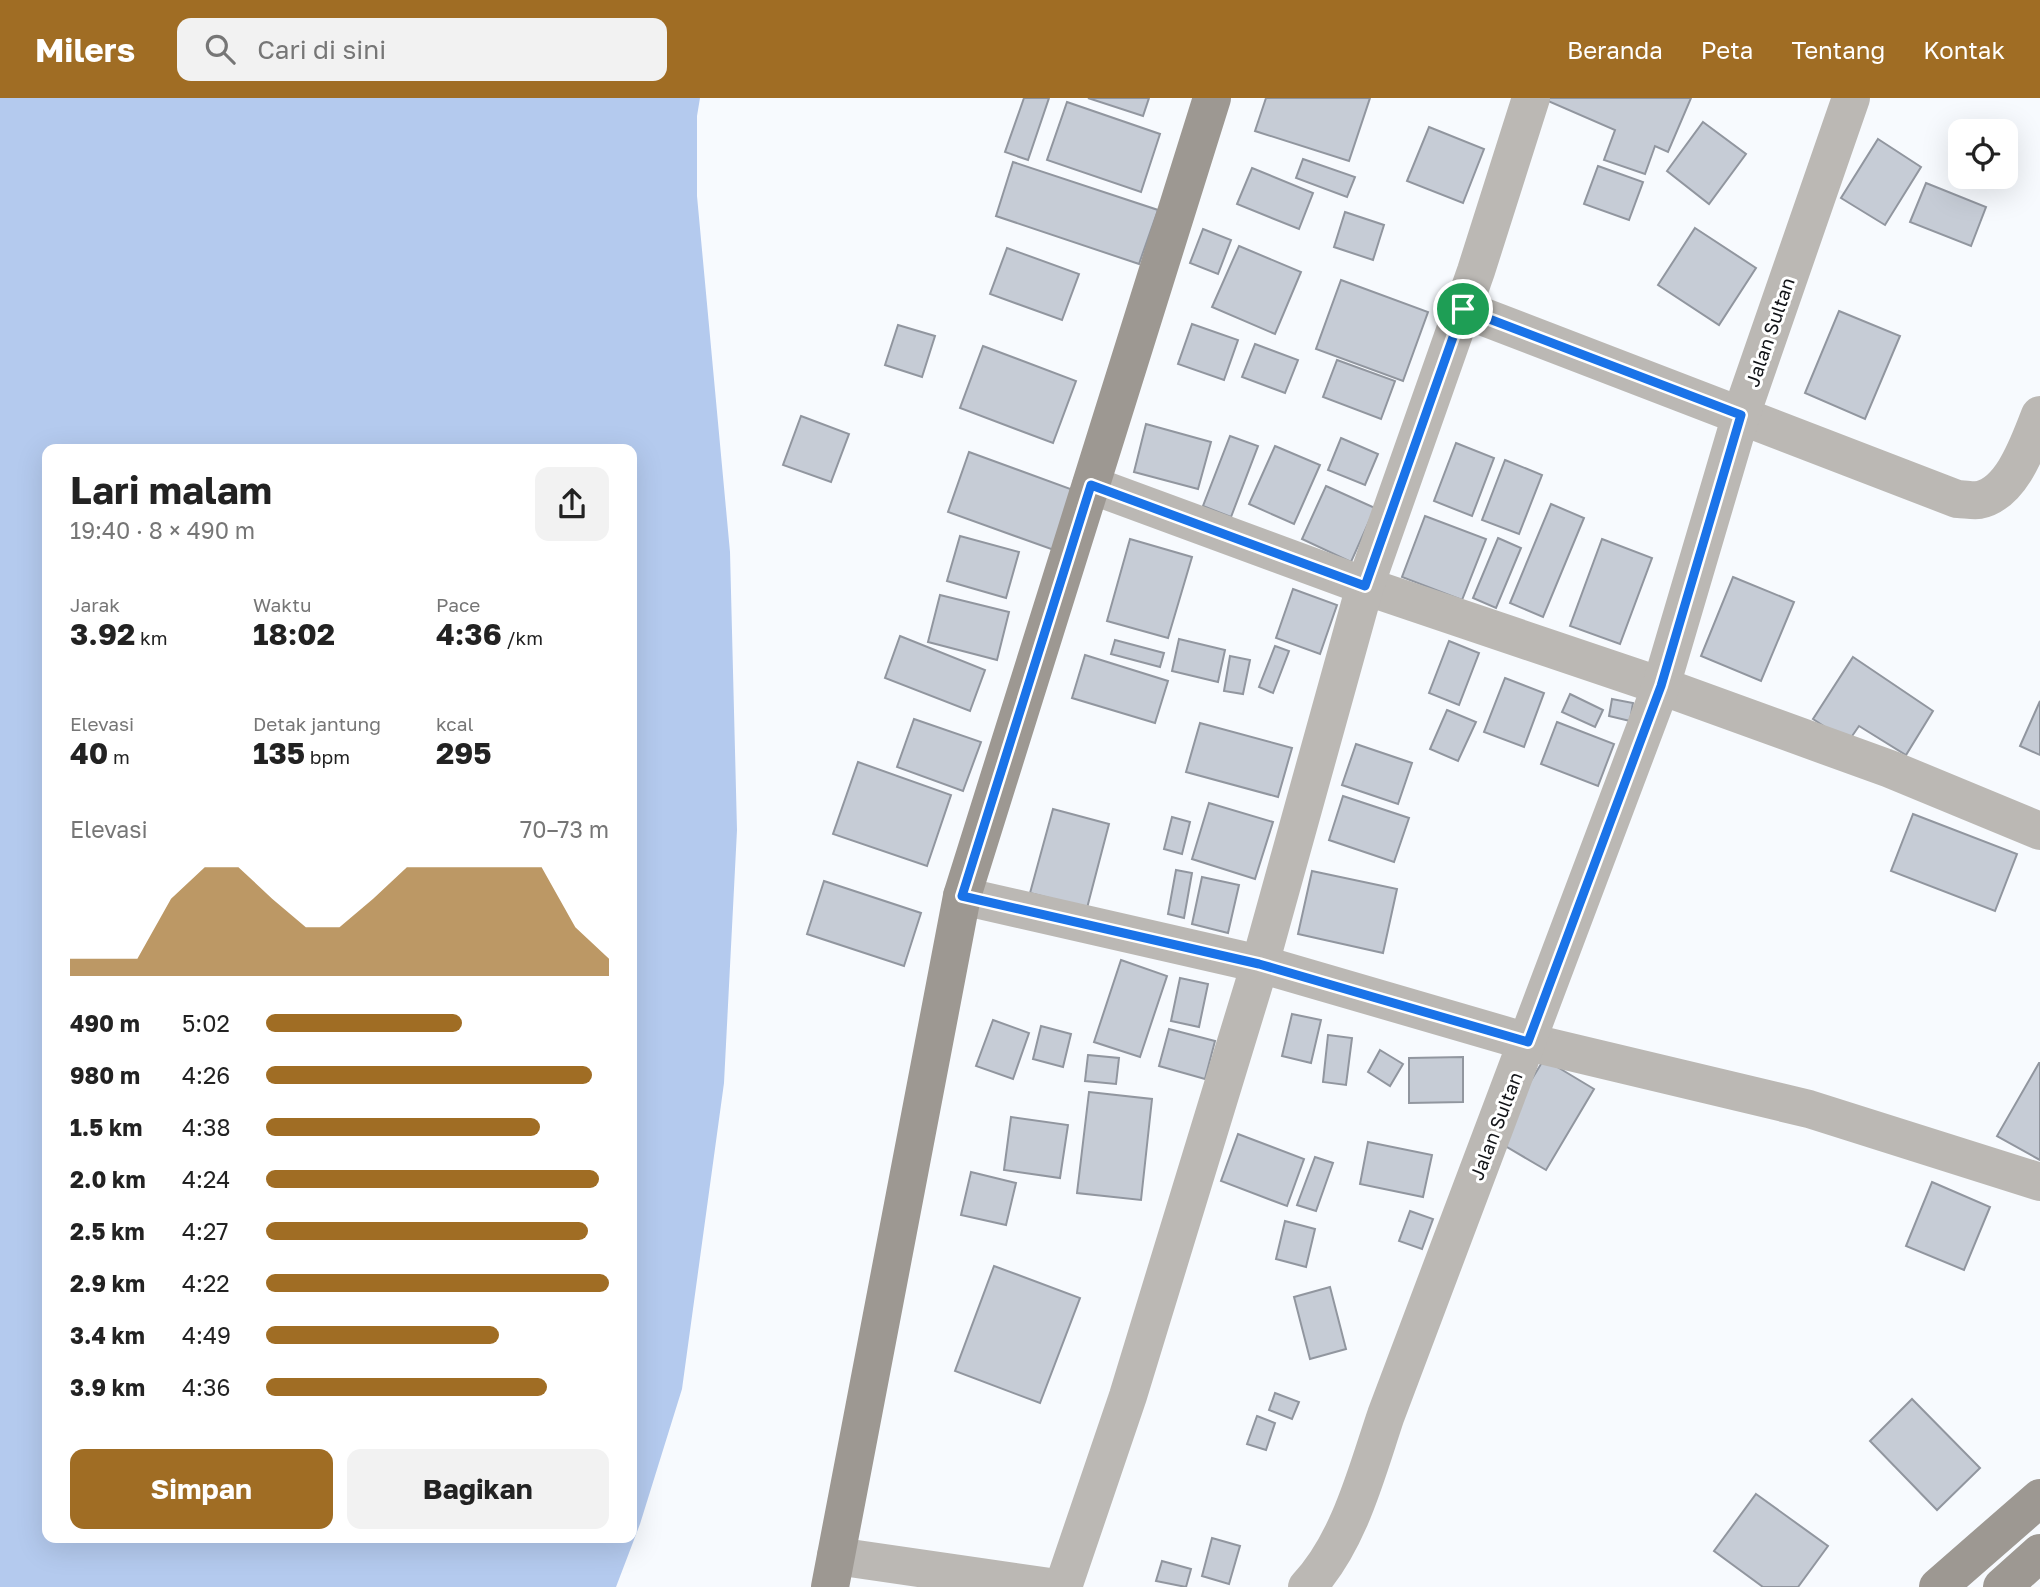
<!DOCTYPE html>
<html lang="id">
<head>
<meta charset="utf-8">
<style>
  :root { --surface:#fff; --page:#f2f2f2; --text:#222; --muted:#767676; --accent:#a06d24 }
  body { margin:0; font-family:"Golos Text",sans-serif; background:var(--page); color:var(--text); height:100vh; display:flex; flex-direction:column; font-size:26px; white-space:nowrap }
  * { box-sizing:border-box; margin:0 }
  p { font-size:23px; color:var(--muted) }
  .icon { flex:none; width:38px; height:38px; fill:none; stroke:currentColor; stroke-width:2; stroke-linecap:round; stroke-linejoin:round }
  .map { position:relative; flex:1; overflow:hidden }
  .drawer { position:absolute; left:42px; top:346px; width:595px; height:1099px; display:flex; flex-direction:column; background:var(--surface); border-radius:14px; box-shadow:0 7px 28px #0002 }
  .drawer>* { flex:none }
  .fabs { position:absolute; left:1948px; top:21px; display:grid; gap:14px }
  .fabs a { display:grid; place-items:center; width:70px; height:70px; border-radius:14px; background:var(--surface); box-shadow:0 7px 28px #0002; font-size:35px }
  .pin { position:absolute; display:grid; place-items:center; width:60px; height:60px; color:#fff; margin:-30px; border:4px solid #fff; border-radius:50%; box-shadow:0 2px 7px #0007 }
  .round { display:grid; place-items:center; flex:none; width:74px; height:74px; border-radius:14px; background:var(--page) }
  .headline { display:flex; align-items:center; justify-content:space-between; height:119px; padding:0 28px }
  h1 { font-size:38px; font-weight:700; line-height:52px }
  .metrics { display:grid; grid-template-columns:repeat(3,1fr); gap:10px; height:119px; padding:7px 28px }
  .metrics div { display:grid; align-content:center }
  .metrics b { font-size:30px; font-weight:700 }
  .metrics small { font-size:19px; font-weight:400 }
  .metrics p { font-size:19px }
  .chart { height:196px; padding:14px 28px }
  .chart p { display:flex; justify-content:space-between }
  .chart svg { width:100%; height:126px; margin-top:7px; fill:var(--accent); opacity:.7 }
  .cta { display:flex; gap:14px; margin-top:auto; padding:14px 28px }
  .cta a { flex:1; height:80px; border-radius:14px; background:var(--accent); color:#fff; font-size:28px; font-weight:700; line-height:80px; text-align:center }
  .cta a+a { background:var(--page); color:var(--text) }
  ul { padding:0 28px; list-style:none; font-size:23px }
  li { display:grid; grid-template-columns:112px 84px 1fr; align-items:center; height:52px }
  li i { height:18px; border-radius:9px; background:var(--accent) }
  header { display:flex; align-items:center; gap:42px; box-sizing:border-box; height:98px; padding:0 35px; background:var(--accent); color:#fff }
  header strong { font-size:33px }
  nav { display:flex; gap:38px; margin-inline-start:auto; font-size:24px }
  .search { width:490px; height:63px; background:var(--page); display:flex; align-items:center; gap:18px; box-sizing:border-box; padding:0 24px; border-radius:14px; color:var(--muted); font-size:26px }
  .map>svg:first-child { display:block }
  .water { fill:#b4caee; fill-rule:evenodd }
  .building { fill:#c6ccd6; stroke:#91969f; stroke-width:2 }
  .lines { fill:none; stroke-linecap:round; stroke-linejoin:round }
  .street { stroke:#bbb8b4; stroke-width:38 }
  .secondary { stroke:#9d9892; stroke-width:38 }
  .route-casing { stroke:#fff; stroke-width:14 }
  .route { stroke:#1a73e8; stroke-width:9 }
  .labels { text-anchor:middle; stroke-width:6; stroke-linejoin:round; paint-order:stroke }
  .street-label { font-size:19px; fill:#121418; stroke:#fff }
</style>
</head>
<body>
<header>
<strong>Milers</strong>
<div class="search"><svg class="icon" aria-label="search" viewBox="0 0 24 24"><circle cx="10" cy="10" r="6"/><path d="M15 15l6 6"/></svg>Cari di sini</div>
<nav><a>Beranda</a><a>Peta</a><a>Tentang</a><a>Kontak</a></nav>
</header>
<div class="map">
<svg width="2040" height="1489" viewBox="0 0 2040 1489">
  <rect width="100%" height="100%" fill="#f7fafe"/>
  <path class="water" d="M 0,0 L 700,0 L 697,18 L 697,98 L 730,454 L 737,732 L 724,985 L 682,1291 L 640,1426 L 616,1489 L 0,1489 ZM 47,352 L 632,352 L 632,1440 L 47,1440 Z"/>
  <g class="building">
    <polygon points="1024,0 1049,0 1028,62 1005,54"/>
    <polygon points="1088,0 1149,0 1143,18"/>
    <polygon points="1266,0 1370,0 1349,63 1255,33"/>
    <polygon points="1549,0 1691,0 1668,54 1655,48 1645,76 1604,62 1615,32 1548,3"/>
    <polygon points="1067,4 1160,36 1141,94 1047,62"/>
    <polygon points="1703,24 1746,56 1709,106 1667,73"/>
    <polygon points="1429,29 1484,51 1463,105 1407,83"/>
    <polygon points="1878,41 1921,69 1885,127 1841,100"/>
    <polygon points="1303,61 1355,79 1347,99 1296,80"/>
    <polygon points="1013,64 1158,112 1139,166 996,118"/>
    <polygon points="1598,68 1643,84 1629,122 1584,106"/>
    <polygon points="1252,70 1313,95 1299,131 1237,106"/>
    <polygon points="1926,85 1986,109 1971,148 1910,124"/>
    <polygon points="1345,114 1384,127 1373,162 1334,149"/>
    <polygon points="1695,130 1756,170 1719,227 1658,187"/>
    <polygon points="1203,131 1231,142 1218,176 1190,165"/>
    <polygon points="1239,148 1301,174 1275,236 1212,209"/>
    <polygon points="1007,150 1079,176 1062,222 990,196"/>
    <polygon points="1341,182 1428,214 1403,283 1316,251"/>
    <polygon points="1839,213 1900,238 1865,321 1805,295"/>
    <polygon points="1192,226 1238,242 1224,282 1178,266"/>
    <polygon points="898,227 935,238 922,279 885,267"/>
    <polygon points="1255,246 1298,262 1285,295 1242,279"/>
    <polygon points="983,248 1076,283 1053,345 960,310"/>
    <polygon points="1337,262 1395,283 1381,321 1323,299"/>
    <polygon points="801,318 849,336 831,384 783,367"/>
    <polygon points="1146,326 1211,344 1198,391 1134,374"/>
    <polygon points="1230,338 1258,348 1231,419 1203,408"/>
    <polygon points="1341,340 1378,356 1365,387 1328,372"/>
    <polygon points="1456,345 1494,360 1472,418 1434,403"/>
    <polygon points="1275,348 1320,367 1294,426 1249,406"/>
    <polygon points="969,354 1076,393 1054,452 948,414"/>
    <polygon points="1505,362 1542,377 1519,436 1482,422"/>
    <polygon points="1326,388 1375,410 1351,464 1302,441"/>
    <polygon points="1551,406 1584,420 1543,519 1510,505"/>
    <polygon points="1425,418 1486,441 1462,502 1402,479"/>
    <polygon points="960,438 1019,454 1006,500 947,483"/>
    <polygon points="1498,440 1521,450 1496,510 1473,500"/>
    <polygon points="1130,441 1192,459 1168,540 1107,523"/>
    <polygon points="1602,441 1652,460 1620,546 1570,528"/>
    <polygon points="1733,479 1794,504 1761,583 1701,558"/>
    <polygon points="1293,491 1337,507 1320,556 1276,540"/>
    <polygon points="940,497 1009,514 997,562 928,544"/>
    <polygon points="900,538 985,572 970,613 885,580"/>
    <polygon points="1179,541 1225,552 1218,584 1172,573"/>
    <polygon points="1115,542 1164,555 1160,569 1111,556"/>
    <polygon points="1449,543 1479,555 1459,607 1429,595"/>
    <polygon points="1275,548 1289,553 1273,595 1259,589"/>
    <polygon points="1085,557 1168,583 1155,625 1072,600"/>
    <polygon points="1230,558 1250,562 1243,596 1224,593"/>
    <polygon points="1853,559 1933,613 1906,657 1859,628 1848,644 1813,621"/>
    <polygon points="1505,580 1544,595 1524,649 1484,634"/>
    <polygon points="1570,596 1603,612 1595,629 1562,614"/>
    <polygon points="1612,601 1633,605 1630,623 1609,618"/>
    <polygon points="2040,603 2040,657 2020,648"/>
    <polygon points="1447,612 1476,624 1458,663 1430,651"/>
    <polygon points="914,621 981,644 963,693 897,669"/>
    <polygon points="1557,624 1614,646 1598,688 1541,666"/>
    <polygon points="1200,625 1292,650 1278,699 1186,674"/>
    <polygon points="1356,646 1412,665 1398,706 1342,687"/>
    <polygon points="858,664 951,697 927,768 833,736"/>
    <polygon points="1343,698 1409,720 1394,764 1329,742"/>
    <polygon points="1209,705 1273,724 1255,781 1192,761"/>
    <polygon points="1053,711 1109,726 1087,810 1030,795"/>
    <polygon points="1913,716 2017,756 1995,813 1891,773"/>
    <polygon points="1172,719 1190,724 1182,756 1164,751"/>
    <polygon points="1176,772 1192,775 1184,820 1168,816"/>
    <polygon points="1312,773 1397,791 1383,855 1298,836"/>
    <polygon points="1202,779 1239,787 1228,835 1192,826"/>
    <polygon points="824,783 921,815 904,868 807,836"/>
    <polygon points="1121,862 1167,878 1140,959 1094,944"/>
    <polygon points="1180,880 1208,886 1199,929 1171,923"/>
    <polygon points="1292,916 1321,922 1311,965 1282,958"/>
    <polygon points="993,922 1029,935 1013,981 976,968"/>
    <polygon points="1041,928 1071,936 1063,969 1033,961"/>
    <polygon points="1169,931 1215,943 1205,981 1159,968"/>
    <polygon points="1328,937 1352,940 1346,987 1323,984"/>
    <polygon points="1380,952 1403,966 1390,988 1368,974"/>
    <polygon points="1088,957 1119,960 1116,986 1085,983"/>
    <polygon points="1463,959 1463,1004 1409,1005 1409,960"/>
    <polygon points="1544,961 1594,991 1546,1072 1495,1042"/>
    <polygon points="2039,965 2040,965 2040,1062 1997,1038"/>
    <polygon points="1089,994 1152,1001 1141,1102 1077,1095"/>
    <polygon points="1011,1019 1068,1027 1060,1080 1004,1072"/>
    <polygon points="1238,1036 1304,1061 1287,1108 1221,1083"/>
    <polygon points="1368,1044 1432,1057 1423,1099 1360,1086"/>
    <polygon points="1315,1059 1333,1065 1316,1113 1297,1107"/>
    <polygon points="971,1074 1016,1085 1006,1127 961,1117"/>
    <polygon points="1932,1084 1990,1109 1964,1172 1906,1148"/>
    <polygon points="1410,1113 1433,1121 1422,1151 1399,1143"/>
    <polygon points="1285,1123 1315,1131 1306,1169 1276,1161"/>
    <polygon points="994,1168 1080,1200 1040,1305 955,1273"/>
    <polygon points="1330,1189 1346,1251 1310,1261 1294,1199"/>
    <polygon points="1275,1295 1299,1304 1292,1321 1269,1312"/>
    <polygon points="1912,1301 1980,1370 1937,1412 1870,1343"/>
    <polygon points="1257,1318 1275,1325 1266,1352 1247,1346"/>
    <polygon points="1756,1396 1828,1448 1798,1489 1763,1489 1714,1453"/>
    <polygon points="1212,1440 1240,1448 1229,1486 1202,1478"/>
    <polygon points="1162,1463 1191,1471 1186,1489 1156,1483"/>
  </g>
  <g class="lines">
    <g class="street">
      <path d="M 1463,211 L 1957,401 C 1964,401 1973,403 1979,402 C 2013,395 2029,344 2040,317"/>
      <polyline points="1091,387 1365,488 1661,588 1890,671 2040,733"/>
      <polyline points="962,798 1260,866 1528,944 1809,1011 2040,1084"/>
      <polyline points="836,1458 1050,1489"/>
      <polyline points="1063,1489 1128,1298 1260,866 1365,488 1476,173 1531,0"/>
      <path d="M 1307,1489 C 1349,1445 1367,1373 1386,1317 L 1661,588 L 1741,317 L 1851,0"/>
    </g>
    <g class="secondary">
      <polyline points="830,1489 962,798 1212,0"/>
      <polyline points="1938,1489 2040,1400"/>
      <polyline points="2002,1489 2040,1455"/>
    </g>
  </g>
  <g class="lines">
    <g class="route-casing">
      <polygon id="route" points="1463,211 1741,317 1661,588 1528,944 1259,866 962,798 1091,387 1365,488"/>
    </g>
    <use href="#route" class="route"/>
  </g>
  <g class="labels">
    <g class="street-label">
      <text transform="translate(1770 234) rotate(-71)" y="7">Jalan Sultan</text>
      <text transform="translate(1496 1028) rotate(-69)" y="7">Jalan Sultan</text>
    </g>
  </g>
</svg>
<div class="fabs">
<a><svg class="icon" aria-label="locate" viewBox="0 0 24 24"><circle cx="12" cy="12" r="6"/><path d="M12 2v4M12 18v4M2 12h4M18 12h4"/></svg></a>
</div>
<div class="pin" style="left:1463px;top:211px;background:#1e9e55"><svg class="icon" aria-label="arrive" viewBox="0 0 24 24"><path d="M6 21V4h12l-3 4 3 4H6"/></svg></div>
<section class="drawer">
<div class="headline"><div><h1>Lari malam</h1><p>19:40 · 8 × 490 m</p></div><a class="round"><svg class="icon" aria-label="share" viewBox="0 0 24 24"><path d="M12 15V3M7 8l5-5 5 5M5 13v7h14v-7"/></svg></a></div>
<div class="metrics">
<div><p>Jarak</p><b>3.92<small> km</small></b></div>
<div><p>Waktu</p><b>18:02</b></div>
<div><p>Pace</p><b>4:36<small> /km</small></b></div>
</div>
<div class="metrics">
<div><p>Elevasi</p><b>40<small> m</small></b></div>
<div><p>Detak jantung</p><b>135<small> bpm</small></b></div>
<div><p>kcal</p><b>295</b></div>
</div>
<div class="chart"><p><span>Elevasi</span>70–73 m</p>
<svg viewBox="0 0 160 44" preserveAspectRatio="none"><path d="M0 44V38L10 38L20 38L30 17L40 6L50 6L60 17L70 27L80 27L90 17L100 6L110 6L120 6L130 6L140 6L150 27L160 38V44z"/></svg>
</div>
<ul>
<li><b>490 m</b>5:02<i style="width:57%"></i></li>
<li><b>980 m</b>4:26<i style="width:95%"></i></li>
<li><b>1.5 km</b>4:38<i style="width:80%"></i></li>
<li><b>2.0 km</b>4:24<i style="width:97%"></i></li>
<li><b>2.5 km</b>4:27<i style="width:94%"></i></li>
<li><b>2.9 km</b>4:22<i style="width:100%"></i></li>
<li><b>3.4 km</b>4:49<i style="width:68%"></i></li>
<li><b>3.9 km</b>4:36<i style="width:82%"></i></li>
</ul>
<div class="cta"><a>Simpan</a><a>Bagikan</a></div>
</section>
</div>
</body>
</html>
